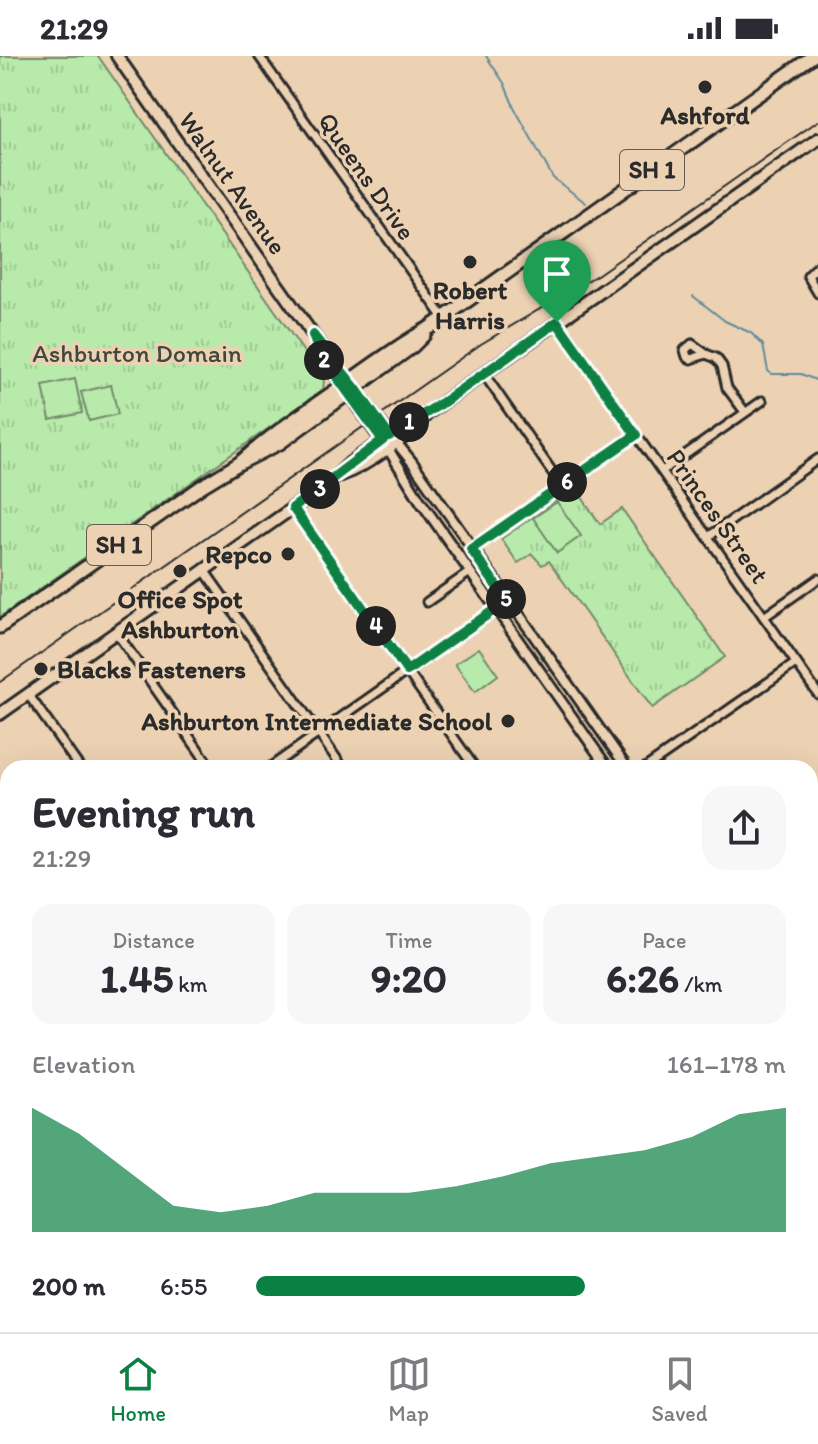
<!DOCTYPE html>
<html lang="en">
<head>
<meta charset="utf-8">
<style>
  :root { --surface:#fff; --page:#f7f7f7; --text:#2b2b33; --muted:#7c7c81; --line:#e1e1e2; --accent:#0b8043 }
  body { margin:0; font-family:Itim,sans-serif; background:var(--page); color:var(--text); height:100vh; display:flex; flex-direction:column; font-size:30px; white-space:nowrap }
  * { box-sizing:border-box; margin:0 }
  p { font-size:26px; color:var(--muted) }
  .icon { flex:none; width:44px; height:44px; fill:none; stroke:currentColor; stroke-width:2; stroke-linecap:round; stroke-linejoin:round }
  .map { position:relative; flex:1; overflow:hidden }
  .side { position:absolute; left:0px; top:704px; width:818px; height:572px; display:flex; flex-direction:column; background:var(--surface); border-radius:24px 24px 0 0; box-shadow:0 8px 32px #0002 }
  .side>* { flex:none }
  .pin { position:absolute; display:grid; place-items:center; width:68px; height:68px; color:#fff; margin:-82px -34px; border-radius:50% 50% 50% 0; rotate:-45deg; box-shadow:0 0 8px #0007 }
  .pin .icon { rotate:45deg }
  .km { position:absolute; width:40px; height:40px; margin:-20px; border-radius:50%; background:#222; color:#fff; font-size:22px; line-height:40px; text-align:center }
  .round { display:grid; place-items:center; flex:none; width:84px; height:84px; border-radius:24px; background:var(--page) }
  .headline { display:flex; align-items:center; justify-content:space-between; height:136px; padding:0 32px }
  h1 { font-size:44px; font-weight:700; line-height:60px }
  .metrics { display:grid; grid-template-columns:repeat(3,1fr); gap:12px; height:136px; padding:8px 32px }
  .metrics div { display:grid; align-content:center; border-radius:20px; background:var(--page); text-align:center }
  .metrics b { font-size:40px; font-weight:700 }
  .metrics small { font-size:22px; font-weight:400 }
  .metrics p { font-size:22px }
  .chart { height:224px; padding:16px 32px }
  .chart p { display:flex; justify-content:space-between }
  .chart svg { width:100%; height:144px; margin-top:8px; fill:var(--accent); opacity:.7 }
  ul { padding:0 32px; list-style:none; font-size:26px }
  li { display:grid; grid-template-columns:128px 96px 1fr; align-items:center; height:60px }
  li i { height:20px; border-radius:10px; background:var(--accent) }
  .status { display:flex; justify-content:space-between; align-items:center; height:56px; padding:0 40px; background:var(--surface); direction:ltr }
  .status svg { height:22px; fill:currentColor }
  .tabs { display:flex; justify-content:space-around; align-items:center; height:112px; border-top:2px solid var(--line); background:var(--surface); font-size:22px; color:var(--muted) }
  .tabs a { display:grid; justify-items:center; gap:4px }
  .tabs .active { color:var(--accent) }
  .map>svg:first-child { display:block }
  .park { fill:url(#park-tufts); stroke:#728a6b; stroke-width:2 }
  .pitch { fill:#b8eaab; stroke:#728a6b; stroke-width:2 }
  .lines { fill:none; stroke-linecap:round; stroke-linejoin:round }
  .stream { stroke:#628b9c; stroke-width:2 }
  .minor-casing { stroke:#2b2b2b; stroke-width:13 }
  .tertiary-casing { stroke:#2b2b2b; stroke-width:14 }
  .secondary-casing { stroke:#2b2b2b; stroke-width:16 }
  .trunk-casing { stroke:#2b2b2b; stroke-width:17 }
  .minor { stroke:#ecd2b3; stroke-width:7 }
  .tertiary { stroke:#ecd2b3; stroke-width:8 }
  .secondary { stroke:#ecd2b3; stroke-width:10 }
  .trunk { stroke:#ecd2b3; stroke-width:11 }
  .rail { stroke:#2b2b2b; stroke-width:2 }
  .route-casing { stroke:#fff; stroke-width:16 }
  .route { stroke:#0b8043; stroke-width:10 }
  .poi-dot { fill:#2b2b2b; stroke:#ecd2b3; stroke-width:3 }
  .labels { text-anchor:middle; stroke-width:7; stroke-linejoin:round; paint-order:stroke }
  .shield { fill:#ecd2b3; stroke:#655d54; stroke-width:2 }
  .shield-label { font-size:24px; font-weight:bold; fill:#2b2b2b }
  .poi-label { font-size:26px; font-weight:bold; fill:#2b2b2b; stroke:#ecd2b3 }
  .street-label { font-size:26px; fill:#2b2b2b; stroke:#ecd2b3 }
  .park-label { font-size:26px; fill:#40483e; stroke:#ecd2b3 }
</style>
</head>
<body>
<div class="status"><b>21:29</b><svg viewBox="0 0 49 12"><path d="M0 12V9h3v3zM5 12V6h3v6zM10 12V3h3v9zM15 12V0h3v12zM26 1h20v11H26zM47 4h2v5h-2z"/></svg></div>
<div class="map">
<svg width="818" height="1276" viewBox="0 0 818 1276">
  <defs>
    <pattern id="park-tufts" width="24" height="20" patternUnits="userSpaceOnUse" patternTransform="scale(2)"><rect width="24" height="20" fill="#b8eaab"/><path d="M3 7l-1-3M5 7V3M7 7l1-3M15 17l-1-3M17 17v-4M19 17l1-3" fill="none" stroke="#9ec993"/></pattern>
  </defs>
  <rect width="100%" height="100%" fill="#ecd2b3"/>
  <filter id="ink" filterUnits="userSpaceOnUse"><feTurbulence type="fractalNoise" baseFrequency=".0125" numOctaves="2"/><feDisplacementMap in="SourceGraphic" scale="16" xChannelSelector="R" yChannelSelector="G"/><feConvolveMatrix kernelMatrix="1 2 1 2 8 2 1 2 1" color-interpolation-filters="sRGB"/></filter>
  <g filter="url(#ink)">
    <g class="park">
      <polygon points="0,0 98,0 324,325 323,334 0,561"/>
      <polygon points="575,431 600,468 622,453 725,601 652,652 549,505 542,509 532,498 518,507 501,483"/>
    </g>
    <g class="pitch">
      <polygon points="75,323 82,357 50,364 43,330"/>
      <polygon points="111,329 118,358 89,365 81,336"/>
      <polygon points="557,446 581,480 557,497 533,462"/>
      <polygon points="479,592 498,619 475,636 455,608"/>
    </g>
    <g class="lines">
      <g class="stream">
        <polyline points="486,0 504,27 514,51 553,122 586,147"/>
        <polyline points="693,240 725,265 751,277 763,289 768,315 772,318 801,318 818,325"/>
      </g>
      <g class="minor-casing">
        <g id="minor">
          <polyline points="259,0 444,262"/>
          <polyline points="818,210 808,220 818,237"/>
          <polyline points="557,266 818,638"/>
          <polyline points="706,298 692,288 685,294 687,301 691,303 706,298 716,302 722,310 727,332 745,356"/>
          <polyline points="484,318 562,430"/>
          <polyline points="662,415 762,345"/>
          <polyline points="293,452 475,712"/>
          <polyline points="708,481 818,403"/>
          <polyline points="471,493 636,379"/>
          <polyline points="204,514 343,712"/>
          <polyline points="427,546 470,516"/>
          <polyline points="764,561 818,523"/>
          <polyline points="116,576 211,712"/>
          <polyline points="28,638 80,712"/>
          <polyline points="269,712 507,545"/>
          <polyline points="645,712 796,607"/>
          <polyline points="0,786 8,797"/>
          <polyline points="0,868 8,872"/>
          <polyline points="0,900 8,895"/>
          <polyline points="810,970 818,982"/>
          <polyline points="0,974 8,985"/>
          <polyline points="810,1122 818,1116"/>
          <polyline points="348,1268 353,1276"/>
          <polyline points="755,1268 762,1276"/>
          <polyline points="393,1276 405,1268"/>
          <polyline points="684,1276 695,1268"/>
        </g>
      </g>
      <g class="tertiary-casing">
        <g id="tertiary">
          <polyline points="395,385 412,406 627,712"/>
          <polyline points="387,391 421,446 608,712"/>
          <polyline points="810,859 818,853"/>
          <polyline points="0,1160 8,1172"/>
          <polyline points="76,1268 81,1276"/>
          <polyline points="187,1276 198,1268"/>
          <polyline points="212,1276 224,1268"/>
        </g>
      </g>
      <g class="secondary-casing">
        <g id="secondary">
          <polyline points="117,0 313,279 393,384"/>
          <polyline points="321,298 386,390"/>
          <path d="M 339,420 C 371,408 405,382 428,357 L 818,83"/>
          <polyline points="0,658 331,425 350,407 405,369"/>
        </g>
      </g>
      <g class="trunk-casing">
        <g id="trunk">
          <path d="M 238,408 C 274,376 313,350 352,323 C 377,305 402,287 429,272 L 813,0"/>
          <polyline points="0,571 202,430 238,408 280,387 412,291 424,279"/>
        </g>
      </g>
      <use href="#minor" class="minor"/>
      <use href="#tertiary" class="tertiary"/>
      <use href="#secondary" class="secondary"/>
      <use href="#trunk" class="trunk"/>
      <polyline class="rail" points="0,626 481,288 597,219 818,65"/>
    </g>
  </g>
  <g class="lines" filter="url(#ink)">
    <g class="route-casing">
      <polygon id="route" points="557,266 636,379 471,493 507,545 407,615 293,452 383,384 319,296 313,279 356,333 389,380 445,345"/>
    </g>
    <use href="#route" class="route"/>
  </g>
  <g class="poi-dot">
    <circle cx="705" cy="31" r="8"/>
    <circle cx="470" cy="206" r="8"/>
    <circle cx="288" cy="498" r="8"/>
    <circle cx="180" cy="515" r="8"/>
    <circle cx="41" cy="613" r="8"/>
    <circle cx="508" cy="665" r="8"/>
  </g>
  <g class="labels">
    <g class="shield">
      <rect x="620" y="94" width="64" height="40" rx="6"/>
      <rect x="87" y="469" width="64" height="40" rx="6"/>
    </g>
    <g class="shield-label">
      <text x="652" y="122">SH 1</text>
      <text x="119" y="497">SH 1</text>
    </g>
    <g class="poi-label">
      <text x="705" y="68">Ashford</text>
      <text x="470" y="243">Robert<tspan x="470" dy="30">Harris</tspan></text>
      <text x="272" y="507" text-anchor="end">Repco</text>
      <text x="180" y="552">Office Spot<tspan x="180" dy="30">Ashburton</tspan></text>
      <text x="57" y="622" text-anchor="start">Blacks Fasteners</text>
      <text x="492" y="674" text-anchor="end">Ashburton Intermediate School</text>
    </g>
    <g class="street-label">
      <text transform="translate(367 120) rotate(55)" y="9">Queens Drive</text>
      <text transform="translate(233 127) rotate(55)" y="9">Walnut Avenue</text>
      <text transform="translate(718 460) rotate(55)" y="9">Princes Street</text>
    </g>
    <g class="park-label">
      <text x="137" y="306">Ashburton Domain</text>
    </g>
  </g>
</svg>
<div class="pin" style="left:557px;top:266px;background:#1e9e55"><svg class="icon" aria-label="arrive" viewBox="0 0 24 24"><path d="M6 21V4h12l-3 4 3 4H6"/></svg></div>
<b class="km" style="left:409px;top:366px">1</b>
<b class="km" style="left:324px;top:304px">2</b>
<b class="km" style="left:320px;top:433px">3</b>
<b class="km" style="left:376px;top:570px">4</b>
<b class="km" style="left:506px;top:543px">5</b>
<b class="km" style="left:567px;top:426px">6</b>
<section class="side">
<div class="headline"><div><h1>Evening run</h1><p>21:29</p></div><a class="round"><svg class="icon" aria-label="share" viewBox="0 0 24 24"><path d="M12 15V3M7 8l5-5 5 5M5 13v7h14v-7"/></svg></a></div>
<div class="metrics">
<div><p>Distance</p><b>1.45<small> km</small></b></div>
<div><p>Time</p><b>9:20</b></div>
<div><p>Pace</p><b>6:26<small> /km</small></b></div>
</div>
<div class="chart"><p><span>Elevation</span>161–178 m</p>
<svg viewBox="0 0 160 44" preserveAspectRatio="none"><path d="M0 44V6L10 14L20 25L30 36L40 38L50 36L60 32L70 32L80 32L90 30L100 27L110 23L120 21L130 19L140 15L150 8L160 6V44z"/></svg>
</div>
<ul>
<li><b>200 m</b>6:55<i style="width:62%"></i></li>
</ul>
</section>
</div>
<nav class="tabs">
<a class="active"><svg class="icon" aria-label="home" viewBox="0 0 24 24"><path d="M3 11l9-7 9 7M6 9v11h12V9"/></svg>Home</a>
<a><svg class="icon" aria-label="map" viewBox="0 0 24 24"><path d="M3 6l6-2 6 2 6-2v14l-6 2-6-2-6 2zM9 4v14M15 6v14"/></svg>Map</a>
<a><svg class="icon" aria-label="saved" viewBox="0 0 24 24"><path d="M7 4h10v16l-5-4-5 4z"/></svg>Saved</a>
</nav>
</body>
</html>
